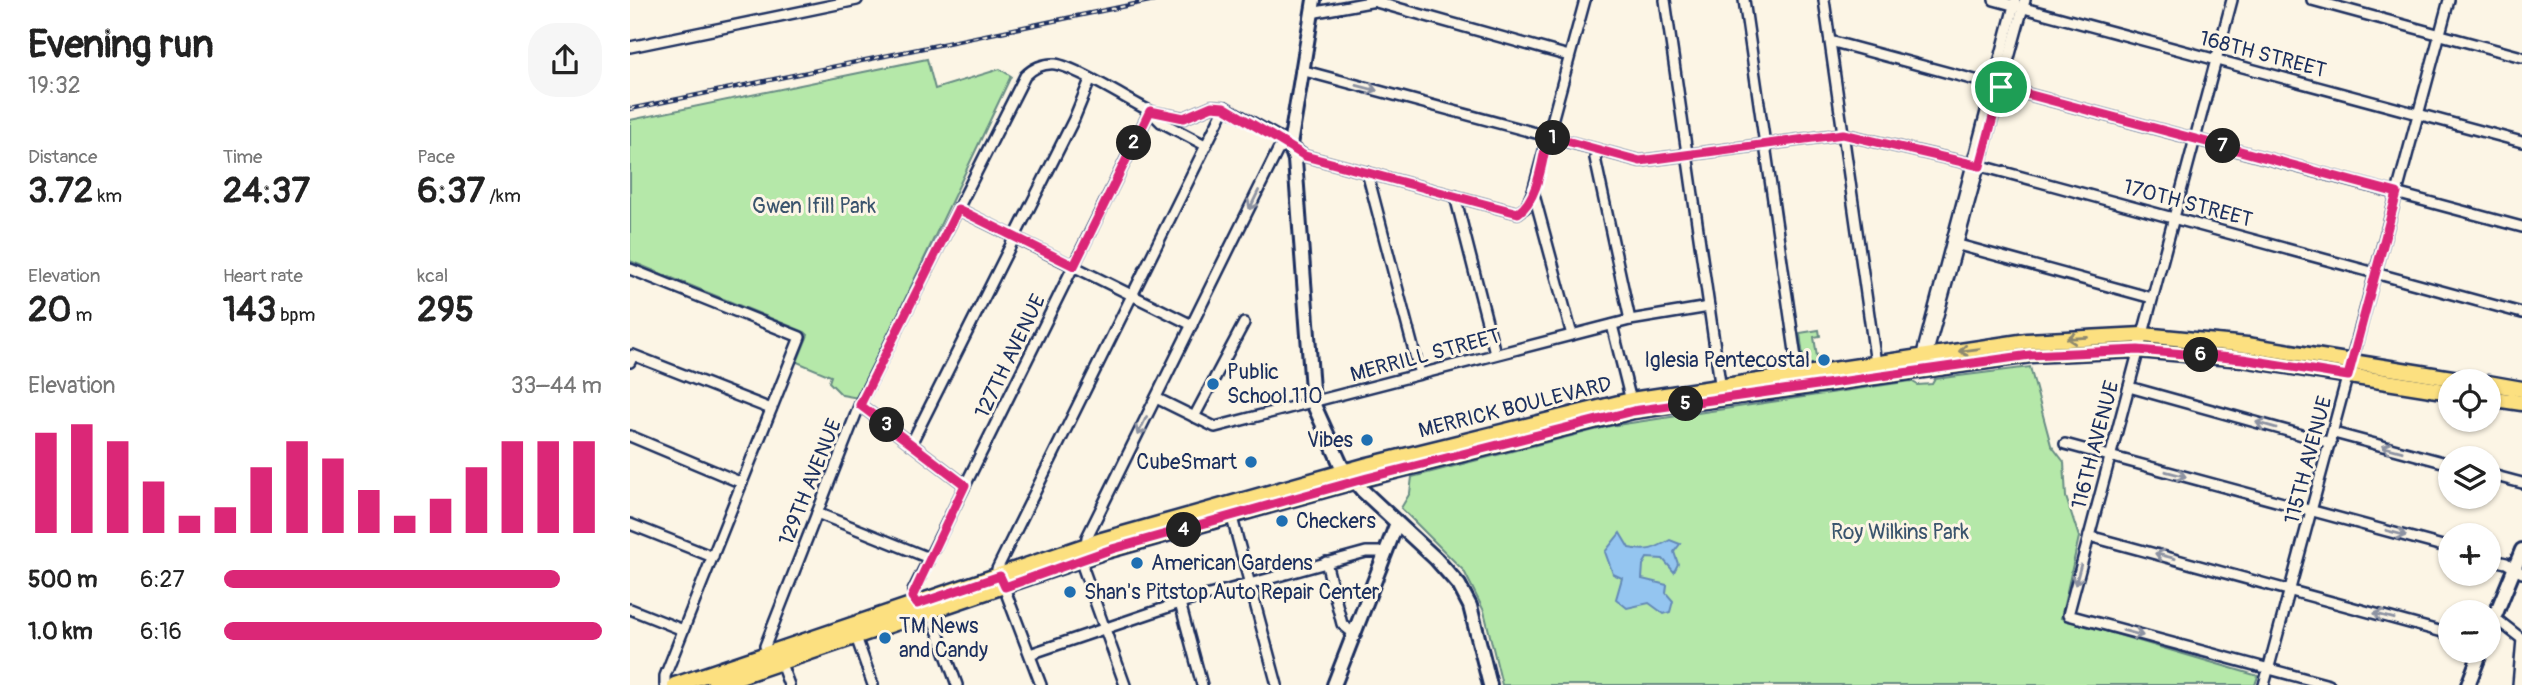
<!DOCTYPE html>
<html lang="en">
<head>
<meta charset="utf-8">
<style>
  :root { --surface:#fff; --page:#f6f6f6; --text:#222; --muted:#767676; --accent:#db2777 }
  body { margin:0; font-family:Pangolin,sans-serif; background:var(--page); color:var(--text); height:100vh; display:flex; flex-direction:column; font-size:26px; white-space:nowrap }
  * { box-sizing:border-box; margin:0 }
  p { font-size:23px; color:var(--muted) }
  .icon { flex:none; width:38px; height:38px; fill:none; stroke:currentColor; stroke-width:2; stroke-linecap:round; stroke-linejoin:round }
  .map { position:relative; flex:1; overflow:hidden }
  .panel { display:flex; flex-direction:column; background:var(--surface); width:630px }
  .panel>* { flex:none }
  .controls { position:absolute; left:1808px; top:369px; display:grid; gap:14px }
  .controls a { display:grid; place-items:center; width:63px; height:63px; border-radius:50%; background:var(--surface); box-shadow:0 2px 5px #0004; font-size:35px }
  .pin { position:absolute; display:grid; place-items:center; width:60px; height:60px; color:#fff; margin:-30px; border:4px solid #fff; border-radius:50%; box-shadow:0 2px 7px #0007 }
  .km { position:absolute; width:35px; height:35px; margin:-18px; border-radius:50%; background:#222; color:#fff; font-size:19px; line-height:35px; text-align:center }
  .round { display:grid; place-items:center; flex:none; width:74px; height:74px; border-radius:28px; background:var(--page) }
  .headline { display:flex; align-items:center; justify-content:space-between; height:119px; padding:0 28px }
  h1 { font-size:38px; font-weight:700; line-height:52px }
  .metrics { display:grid; grid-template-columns:repeat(3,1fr); gap:10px; height:119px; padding:7px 28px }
  .metrics div { display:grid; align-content:center }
  .metrics b { font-size:35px; font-weight:700 }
  .metrics small { font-size:19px; font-weight:400 }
  .metrics p { font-size:19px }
  .chart { height:196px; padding:14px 28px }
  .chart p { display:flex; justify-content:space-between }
  .chart svg { width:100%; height:126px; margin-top:7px; stroke:var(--accent); stroke-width:6 }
  ul { padding:0 28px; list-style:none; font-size:23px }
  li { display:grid; grid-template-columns:112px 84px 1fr; align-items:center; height:52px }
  li i { height:18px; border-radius:9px; background:var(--accent) }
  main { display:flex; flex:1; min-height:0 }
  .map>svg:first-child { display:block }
  .green { fill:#b5e8a9; stroke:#688c84; stroke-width:2 }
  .water { fill:#94c5f0; stroke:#6489b6; stroke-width:2 }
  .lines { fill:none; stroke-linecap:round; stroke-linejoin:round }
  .street-casing { stroke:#1b2f5e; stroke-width:14 }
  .secondary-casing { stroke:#1b2f5e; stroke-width:18 }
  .primary-casing { stroke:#1b2f5e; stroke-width:19 }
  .street { stroke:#fcf5e5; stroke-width:9 }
  .secondary { stroke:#fcf5e5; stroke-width:12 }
  .primary { stroke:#fce080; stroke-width:14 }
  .rail-casing { stroke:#1b2f5e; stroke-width:4.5 }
  .rail { stroke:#fcf5e5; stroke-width:2; stroke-dasharray:5; stroke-linecap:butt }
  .oneway { stroke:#8c92a2 }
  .oneway2 { stroke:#8c886f }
  .route-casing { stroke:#fff; stroke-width:14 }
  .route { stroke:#db2777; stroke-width:9 }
  .poi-dot { fill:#1f6fb2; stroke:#fcf5e5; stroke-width:2.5 }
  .labels { text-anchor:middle; stroke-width:6; stroke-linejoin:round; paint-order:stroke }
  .street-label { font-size:21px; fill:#1b2f5e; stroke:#fcf5e5 }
  .park-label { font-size:21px; fill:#3a546d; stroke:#fcf5e5 }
  .poi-label { font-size:21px; fill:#1b2f5e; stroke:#fcf5e5; text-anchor:start }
</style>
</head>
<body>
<main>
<section class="panel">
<div class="headline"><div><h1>Evening run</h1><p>19:32</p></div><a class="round"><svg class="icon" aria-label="share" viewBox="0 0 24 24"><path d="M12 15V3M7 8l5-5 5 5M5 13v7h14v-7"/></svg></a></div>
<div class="metrics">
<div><p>Distance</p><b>3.72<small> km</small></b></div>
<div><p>Time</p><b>24:37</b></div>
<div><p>Pace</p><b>6:37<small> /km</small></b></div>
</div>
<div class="metrics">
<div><p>Elevation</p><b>20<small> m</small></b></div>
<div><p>Heart rate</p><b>143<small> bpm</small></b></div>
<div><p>kcal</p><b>295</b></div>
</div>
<div class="chart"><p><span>Elevation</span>33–44 m</p>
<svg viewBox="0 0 160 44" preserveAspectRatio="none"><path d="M5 44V9M15 44V6M25 44V12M35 44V26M45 44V38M55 44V35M65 44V21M75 44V12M85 44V18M95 44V29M105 44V38M115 44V32M125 44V21M135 44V12M145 44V12M155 44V12"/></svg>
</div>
<ul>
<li><b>500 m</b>6:27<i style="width:89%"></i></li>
<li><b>1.0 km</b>6:16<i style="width:100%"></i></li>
</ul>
</section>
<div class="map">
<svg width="1892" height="685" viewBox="0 0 1892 685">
  <rect width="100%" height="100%" fill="#fcf5e5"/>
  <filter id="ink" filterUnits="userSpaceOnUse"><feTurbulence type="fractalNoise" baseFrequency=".0143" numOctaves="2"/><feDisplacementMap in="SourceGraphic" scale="14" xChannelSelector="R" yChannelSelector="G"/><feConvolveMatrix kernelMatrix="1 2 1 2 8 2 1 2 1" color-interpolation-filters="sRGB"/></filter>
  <g filter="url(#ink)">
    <g class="green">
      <polygon points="297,59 305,89 370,69 381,76 228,398 212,395 199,382 201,376 167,362 178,335 175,332 0,261 0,120"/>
      <polygon points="1189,330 1190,336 1184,337 1188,363 1174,365 1170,333"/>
      <polygon points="1400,367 1421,445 1434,462 1436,497 1449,537 1431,618 1628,676 1625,685 872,685 854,611 834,571 771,508 780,493 782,477 980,426 1281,381 1288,385 1302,384 1305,379"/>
    </g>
    <path class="water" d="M 990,533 L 999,548 C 1018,552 1024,549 1040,540 L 1050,544 L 1044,552 L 1048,564 L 1044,572 L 1033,559 L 1017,558 L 1013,565 L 1012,579 L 1037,585 L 1036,593 L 1043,601 L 1040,612 L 1034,614 L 1019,603 L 997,608 L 986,599 L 992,578 L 983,574 L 975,552 Z"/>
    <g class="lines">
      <g class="street-casing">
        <g id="street">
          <polyline points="1035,0 1091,390"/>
          <polyline points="1114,0 1169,379"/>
          <polyline points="1194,0 1246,364"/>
          <polyline points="1364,0 1892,142"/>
          <polyline points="1602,0 1438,615 1699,685"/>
          <polyline points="1682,0 1892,57"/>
          <polyline points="746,2 939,56"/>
          <polyline points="681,13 751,0"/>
          <polyline points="1200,41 1892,227"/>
          <polyline points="0,47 227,0"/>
          <polyline points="671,70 1010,161 1213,134 1359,168 1892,313"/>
          <polyline points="521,112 554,118 582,106 595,107 645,135 675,156 888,213 896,207 903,191 955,0"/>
          <polyline points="969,150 965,158 1000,320"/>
          <polyline points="737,172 790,374"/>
          <polyline points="903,191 942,335"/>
          <polyline points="825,196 865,353"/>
          <polyline points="328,209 562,325"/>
          <polyline points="1325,244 1522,298"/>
          <polyline points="0,269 170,337 35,676 35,685"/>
          <polyline points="982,325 1002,405"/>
          <polyline points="1296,356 1293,350 1385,2"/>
          <polyline points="1296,359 1395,0"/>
          <polyline points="0,362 3,355 141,409"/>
          <polyline points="1499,387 1701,443"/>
          <polyline points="526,398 585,427 1000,320 1079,307"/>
          <polyline points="230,405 335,485"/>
          <polyline points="564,417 614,323"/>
          <polyline points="1704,433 1820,464"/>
          <polyline points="0,436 112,483"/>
          <polyline points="281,444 444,119 460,80"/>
          <polyline points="1435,444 1820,548"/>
          <polyline points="1858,474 1892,483"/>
          <polyline points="187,513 299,558"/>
          <polyline points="601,514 647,685"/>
          <polyline points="0,524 83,557"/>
          <polyline points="1459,536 1820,634"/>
          <polyline points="1858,559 1876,563 1892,573"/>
          <polyline points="696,562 712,624 723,633"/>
          <polyline points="550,603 572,685"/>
          <polyline points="0,609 53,630"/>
          <polyline points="1865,618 1892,639"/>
          <polyline points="225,634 243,685"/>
          <polyline points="400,654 550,603 736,552 754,552"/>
          <path d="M 159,685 L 153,669 L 135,646 L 231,401 L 395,76 C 402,69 413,63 425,64 C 446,67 498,100 520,111 L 531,122 L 575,145"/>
          <polyline points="327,685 303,619 287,604 283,591 520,111"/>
          <polyline points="411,685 367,569 595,107"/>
          <polyline points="495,685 453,568 457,537 648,150 660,145"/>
          <polyline points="1634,685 1819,0"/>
          <polyline points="1888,685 1892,639"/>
        </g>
      </g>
      <g class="secondary-casing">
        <g id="secondary">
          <polyline points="684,0 660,145 665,160 683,403 711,465 732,490 806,559 829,585 840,606 860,685"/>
          <polyline points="1858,633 1892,550"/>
          <polyline points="704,685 767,523"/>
          <polyline points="1838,685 1851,651"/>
        </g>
      </g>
      <g class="primary-casing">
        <g id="primary">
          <polyline points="1858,383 1892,389"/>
          <polyline points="1858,398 1892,403"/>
          <polyline points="45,685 472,540 738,465 1001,400 1397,341 1513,335 1617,345 1847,382"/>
          <polyline points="84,685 476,551 737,478 1003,411 1400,355 1508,350 1613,359 1820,392"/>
        </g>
      </g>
      <use href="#street" class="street"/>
      <use href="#secondary" class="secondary"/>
      <use href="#primary" class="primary"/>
      <g class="rail-casing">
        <polyline id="rail" points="0,109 524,0"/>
      </g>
      <use href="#rail" class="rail"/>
    </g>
    <defs><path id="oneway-shaft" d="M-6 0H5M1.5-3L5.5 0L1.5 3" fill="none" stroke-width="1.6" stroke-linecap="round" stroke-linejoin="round" transform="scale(1.75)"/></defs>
    <g class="oneway">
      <use href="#oneway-shaft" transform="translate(737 88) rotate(15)"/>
      <use href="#oneway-shaft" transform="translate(624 200) rotate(116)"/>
      <use href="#oneway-shaft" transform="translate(1636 425) rotate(-164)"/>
      <use href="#oneway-shaft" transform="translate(512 426) rotate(116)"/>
      <use href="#oneway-shaft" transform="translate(1762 449) rotate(-165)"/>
      <use href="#oneway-shaft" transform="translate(1546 474) rotate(15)"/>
      <use href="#oneway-shaft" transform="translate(1766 533) rotate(15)"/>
      <use href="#oneway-shaft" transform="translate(1535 556) rotate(-165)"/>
      <use href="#oneway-shaft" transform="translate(1448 575) rotate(105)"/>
      <use href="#oneway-shaft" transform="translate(1754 616) rotate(-165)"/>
      <use href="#oneway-shaft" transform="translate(1503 633) rotate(15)"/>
    </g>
    <g class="oneway2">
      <use href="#oneway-shaft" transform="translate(1447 338) rotate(177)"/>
      <use href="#oneway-shaft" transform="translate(1339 350) rotate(172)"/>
    </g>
  </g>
  <g class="lines" filter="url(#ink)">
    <g class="route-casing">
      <path id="route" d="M 1371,87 L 1767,193 L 1718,376 L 1613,359 L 1508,350 L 1400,355 L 1003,411 L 737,478 L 482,549 L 375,587 L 370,576 L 287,604 L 282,597 L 335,485 L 230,405 L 328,209 L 444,266 L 520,111 L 554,118 L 582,106 L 594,107 L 675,156 L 888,213 C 909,199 912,159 918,136 L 1010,161 L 1213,134 L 1350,166 Z"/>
    </g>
    <use href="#route" class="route"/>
  </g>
  <g class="poi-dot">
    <circle cx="1194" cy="360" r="7"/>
    <circle cx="583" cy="384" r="7"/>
    <circle cx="737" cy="440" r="7"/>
    <circle cx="621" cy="462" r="7"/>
    <circle cx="652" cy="521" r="7"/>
    <circle cx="507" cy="563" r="7"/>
    <circle cx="440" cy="592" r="7"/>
    <circle cx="255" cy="638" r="7"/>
  </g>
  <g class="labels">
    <g class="street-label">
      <text transform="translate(1633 54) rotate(15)" y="7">168TH STREET</text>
      <text transform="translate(1558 203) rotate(15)" y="7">170TH STREET</text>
      <text transform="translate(795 355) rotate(-15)" y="7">MERRILL STREET</text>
      <text transform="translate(380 356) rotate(-64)" y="7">127TH AVENUE</text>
      <text transform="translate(885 407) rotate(-14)" y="7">MERRICK BOULEVARD</text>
      <text transform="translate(1465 445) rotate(-75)" y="7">116TH AVENUE</text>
      <text transform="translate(1678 460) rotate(-75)" y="7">115TH AVENUE</text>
      <text transform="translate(180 482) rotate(-68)" y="7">129TH AVENUE</text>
    </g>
    <g class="park-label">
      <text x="184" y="213">Gwen Ifill Park</text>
      <text x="1270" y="539">Roy Wilkins Park</text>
    </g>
    <g class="poi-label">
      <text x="1180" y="367" text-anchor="end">Iglesia Pentecostal</text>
      <text x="597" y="379">Public<tspan x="597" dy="24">School 110</tspan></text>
      <text x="723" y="447" text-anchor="end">Vibes</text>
      <text x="607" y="469" text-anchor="end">CubeSmart</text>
      <text x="666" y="528">Checkers</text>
      <text x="521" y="570">American Gardens</text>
      <text x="454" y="599">Shan's Pitstop Auto Repair Center</text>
      <text x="269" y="633">TM News<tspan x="269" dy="24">and Candy</tspan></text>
    </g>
  </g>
</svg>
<div class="controls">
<a><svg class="icon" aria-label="locate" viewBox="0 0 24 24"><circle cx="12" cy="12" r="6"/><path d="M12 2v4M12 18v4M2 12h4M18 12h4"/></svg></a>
<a><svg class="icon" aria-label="layers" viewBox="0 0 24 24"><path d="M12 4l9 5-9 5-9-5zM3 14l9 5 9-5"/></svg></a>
<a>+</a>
<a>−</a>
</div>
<div class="pin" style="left:1371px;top:87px;background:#1e9e55"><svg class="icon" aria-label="arrive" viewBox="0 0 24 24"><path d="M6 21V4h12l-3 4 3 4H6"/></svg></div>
<b class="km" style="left:923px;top:138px">1</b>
<b class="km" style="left:504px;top:143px">2</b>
<b class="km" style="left:257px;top:425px">3</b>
<b class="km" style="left:554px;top:530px">4</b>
<b class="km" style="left:1056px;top:404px">5</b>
<b class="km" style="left:1571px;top:355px">6</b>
<b class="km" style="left:1593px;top:146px">7</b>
</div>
</main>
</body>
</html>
